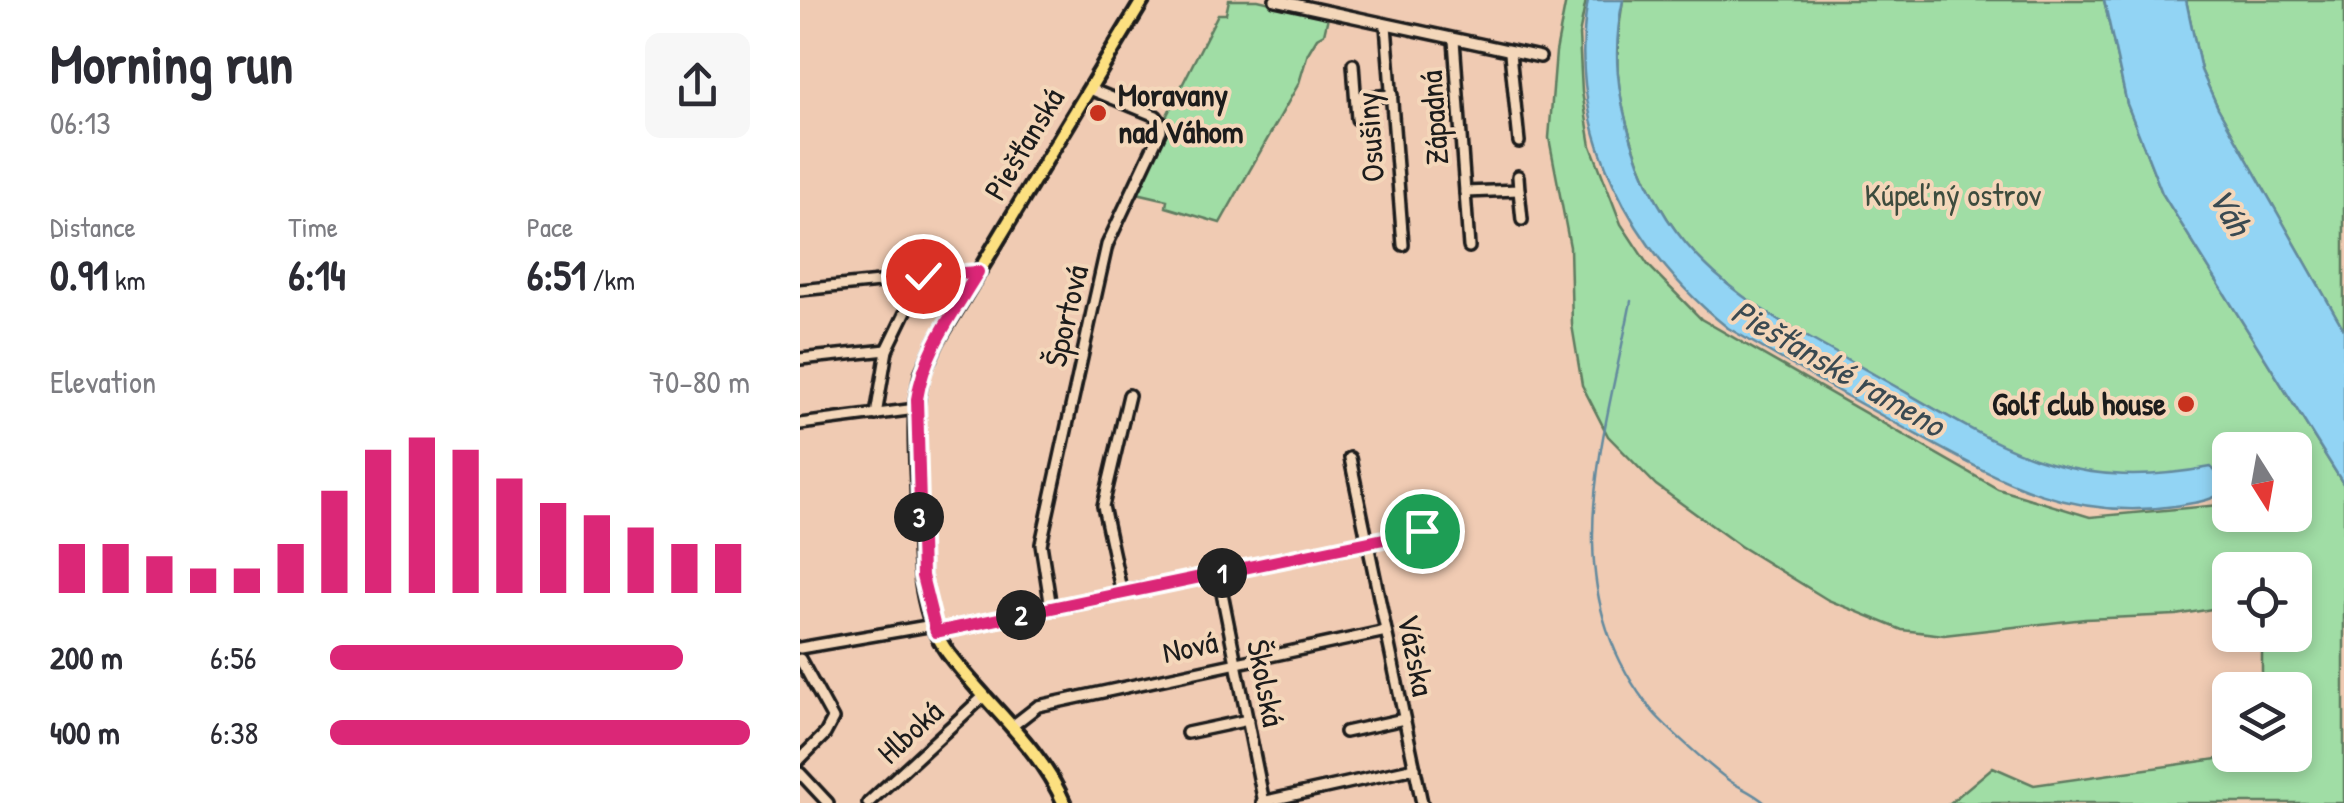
<!DOCTYPE html>
<html lang="en">
<head>
<meta charset="utf-8">
<style>
  :root { --surface:#fff; --page:#f7f7f7; --text:#2b2b33; --muted:#7c7c81; --accent:#db2777 }
  body { margin:0; font-family:"Patrick Hand",sans-serif; background:var(--page); color:var(--text); height:100vh; display:flex; flex-direction:column; font-size:38px; white-space:nowrap }
  * { box-sizing:border-box; margin:0 }
  p { font-size:32px; color:var(--muted) }
  .icon { flex:none; width:55px; height:55px; fill:none; stroke:currentColor; stroke-width:2; stroke-linecap:round; stroke-linejoin:round }
  .map { position:relative; flex:1; overflow:hidden }
  .panel { display:flex; flex-direction:column; background:var(--surface); width:800px }
  .panel>* { flex:none }
  .needle { width:65px; rotate:169deg }
  .tools { position:absolute; left:1412px; top:432px; display:grid; gap:20px }
  .tools a { display:grid; place-items:center; width:100px; height:100px; border-radius:15px; background:var(--surface); box-shadow:0 5px 15px #0003; font-size:50px }
  .pin { position:absolute; display:grid; place-items:center; width:85px; height:85px; color:#fff; margin:-42px; border:5px solid #fff; border-radius:50%; box-shadow:0 2px 10px #0007 }
  .km { position:absolute; width:50px; height:50px; margin:-25px; border-radius:50%; background:#222; color:#fff; font-size:28px; line-height:50px; text-align:center }
  .round { display:grid; place-items:center; flex:none; width:105px; height:105px; border-radius:15px; background:var(--page) }
  .overview { display:flex; align-items:center; justify-content:space-between; height:170px; padding:0 50px }
  h1 { font-size:55px; font-weight:700; line-height:75px }
  .figures { display:grid; grid-template-columns:repeat(3,1fr); gap:15px; height:170px; padding:10px 50px }
  .figures div { display:grid; align-content:center }
  .figures b { font-size:42px; font-weight:700 }
  .figures small { font-size:28px; font-weight:400 }
  .figures p { font-size:28px }
  .chart { height:280px; padding:20px 50px }
  .chart p { display:flex; justify-content:space-between }
  .chart svg { width:100%; height:180px; margin-top:10px; stroke:var(--accent); stroke-width:6 }
  ul { padding:0 50px; list-style:none; font-size:32px }
  li { display:grid; grid-template-columns:160px 120px 1fr; align-items:center; height:75px }
  li i { height:25px; border-radius:12px; background:var(--accent) }
  main { display:flex; flex:1; min-height:0 }
  .map>svg:first-child { display:block }
  .green { fill:#a0dda5; stroke:#5e7c60; stroke-width:2.5 }
  .water { fill:#92d4f4; stroke:#638a9e; stroke-width:2.5 }
  .lines { fill:none; stroke-linecap:round; stroke-linejoin:round }
  .stream { stroke:#638a9e; stroke-width:2.5 }
  .minor-casing { stroke:#1c1c1c; stroke-width:16 }
  .major-casing { stroke:#1c1c1c; stroke-width:19 }
  .minor { stroke:#f4d7ba; stroke-width:9 }
  .major { stroke:#fce080; stroke-width:11 }
  .route-casing { stroke:#fff; stroke-width:20 }
  .route { stroke:#db2777; stroke-width:12 }
  .poi-dot { fill:#c8321e; stroke:#f4d7ba; stroke-width:4 }
  .labels { text-anchor:middle; stroke-width:8; stroke-linejoin:round; paint-order:stroke }
  .poi-label { font-size:32px; font-weight:bold; fill:#1c1c1c; stroke:#f4d7ba; text-anchor:start }
  .street-label { font-size:32px; fill:#1c1c1c; stroke:#f4d7ba }
  .park-label { font-size:32px; fill:#3d4c3e; stroke:#f4d7ba }
  .water-label { font-size:35px; font-style:italic; fill:#3a4a52; stroke:#f4d7ba }
</style>
</head>
<body>
<main>
<section class="panel">
<div class="overview"><div><h1>Morning run</h1><p>06:13</p></div><a class="round"><svg class="icon" aria-label="share" viewBox="0 0 24 24"><path d="M12 15V3M7 8l5-5 5 5M5 13v7h14v-7"/></svg></a></div>
<div class="figures">
<div><p>Distance</p><b>0.91<small> km</small></b></div>
<div><p>Time</p><b>6:14</b></div>
<div><p>Pace</p><b>6:51<small> /km</small></b></div>
</div>
<div class="chart"><p><span>Elevation</span>70–80 m</p>
<svg viewBox="0 0 160 44" preserveAspectRatio="none"><path d="M5 44V32M15 44V32M25 44V35M35 44V38M45 44V38M55 44V32M65 44V19M75 44V9M85 44V6M95 44V9M105 44V16M115 44V22M125 44V25M135 44V28M145 44V32M155 44V32"/></svg>
</div>
<ul>
<li><b>200 m</b>6:56<i style="width:84%"></i></li>
<li><b>400 m</b>6:38<i style="width:100%"></i></li>
</ul>
</section>
<div class="map">
<svg width="1544" height="803" viewBox="0 0 1544 803">
  <rect width="100%" height="100%" fill="#f0cbb3"/>
  <filter id="ink" filterUnits="userSpaceOnUse"><feTurbulence type="fractalNoise" baseFrequency=".01" numOctaves="2"/><feDisplacementMap in="SourceGraphic" scale="20" xChannelSelector="R" yChannelSelector="G"/><feConvolveMatrix kernelMatrix="1 2 1 2 8 2 1 2 1" color-interpolation-filters="sRGB"/></filter>
  <g filter="url(#ink)">
    <g class="green">
      <polygon points="429,0 458,0 528,17 524,34 517,38 508,53 499,83 420,223 366,207 367,200 337,193 366,127 367,115 418,14 426,14"/>
      <path d="M 766,0 L 786,0 L 779,35 L 782,92 L 791,146 L 821,224 L 848,265 L 901,319 L 1198,489 L 1290,517 L 1430,504 L 1430,515 L 1495,515 L 1495,450 L 1430,450 L 1427,460 L 1430,460 L 1430,493 L 1419,496 L 1425,490 L 1421,477 C 1369,476 1315,481 1263,468 C 1200,452 1144,413 1087,382 C 972,317 874,278 832,141 C 815,88 814,55 823,0 L 1304,0 L 1327,104 L 1362,193 L 1544,485 L 1544,803 L 1150,803 L 1193,767 L 1234,785 L 1445,755 L 1495,755 L 1495,690 L 1462,690 L 1462,635 L 1495,635 L 1495,570 L 1430,570 L 1430,606 L 1376,615 L 1285,619 L 1144,635 L 1102,630 L 1028,600 L 940,546 L 856,485 L 808,436 L 782,385 L 772,325 L 770,247 L 749,138 L 756,52 Z"/>
      <polygon points="1386,0 1544,0 1544,330 1418,108 1401,70"/>
    </g>
    <g class="water">
      <path d="M 788,0 L 823,0 C 812,50 817,94 832,142 C 873,274 966,313 1077,376 C 1200,445 1262,495 1411,467 L 1421,477 L 1425,490 C 1413,502 1391,503 1375,506 C 1264,523 1187,473 1095,423 C 1039,392 983,360 928,328 C 831,251 765,128 788,0 Z"/>
      <polygon points="1304,0 1386,0 1401,70 1418,108 1544,330 1544,485 1362,193 1327,104"/>
    </g>
    <g class="lines">
      <path class="stream" d="M 831,301 C 804,443 751,587 853,712 C 865,726 918,774 933,783 C 945,790 955,794 965,803"/>
      <g class="minor-casing">
        <g id="minor">
          <polyline points="475,0 740,57"/>
          <polyline points="586,25 603,245"/>
          <polyline points="654,40 669,247"/>
          <polyline points="710,53 719,142"/>
          <polyline points="553,64 557,119"/>
          <polyline points="556,98 592,95"/>
          <polyline points="719,190 722,220"/>
          <polyline points="665,192 719,190 718,176"/>
          <polyline points="0,290 178,272"/>
          <polyline points="0,359 87,350"/>
          <polyline points="76,415 87,350 123,276"/>
          <polyline points="0,424 116,409"/>
          <polyline points="550,458 622,803"/>
          <polyline points="418,573 464,803"/>
          <polyline points="322,594 303,506 329,395"/>
          <polyline points="251,608 241,544 292,312 307,245 361,130 361,123 356,116 290,89"/>
          <polyline points="136,632 622,531 639,523"/>
          <polyline points="0,648 133,625"/>
          <polyline points="0,659 33,719 25,734 0,759"/>
          <polyline points="211,727 238,706 586,631"/>
          <polyline points="545,732 604,719"/>
          <polyline points="387,733 448,720"/>
          <polyline points="0,773 28,803"/>
          <polyline points="462,802 615,768"/>
          <polyline points="68,803 184,696"/>
        </g>
      </g>
      <g class="major-casing">
        <path id="major" d="M 264,803 C 239,745 185,703 148,653 C 116,609 120,549 118,498 C 117,465 114,432 117,399 L 122,373 L 137,341 L 343,0"/>
      </g>
      <use href="#minor" class="minor"/>
      <use href="#major" class="major"/>
    </g>
  </g>
  <g class="lines" filter="url(#ink)">
    <g class="route-casing">
      <path id="route" d="M 123,276 L 178,272 C 154,312 124,351 117,399 L 122,576 L 136,632 L 622,531"/>
    </g>
    <use href="#route" class="route"/>
  </g>
  <g class="poi-dot">
    <circle cx="298" cy="113" r="10"/>
    <circle cx="1386" cy="404" r="10"/>
  </g>
  <g class="labels">
    <g class="poi-label">
      <text x="318" y="106">Moravany<tspan x="318" dy="37">nad Váhom</tspan></text>
      <text x="1366" y="415" text-anchor="end">Golf club house</text>
    </g>
    <g class="street-label">
      <text transform="translate(634 118) rotate(-94)" y="11">Západná</text>
      <text transform="translate(570 137) rotate(-94)" y="11">Osušiny</text>
      <text transform="translate(224 144) rotate(-59)" y="11">Piešťanská</text>
      <text transform="translate(266 316) rotate(-77)" y="11">Športová</text>
      <text transform="translate(390 647) rotate(-12)" y="11">Nová</text>
      <text transform="translate(616 655) rotate(79)" y="11">Vážska</text>
      <text transform="translate(466 683) rotate(79)" y="11">Školská</text>
      <text transform="translate(110 732) rotate(-43)" y="11">Hlboká</text>
    </g>
    <g class="park-label">
      <text x="1153" y="206">Kúpeľný ostrov</text>
    </g>
    <g class="water-label">
      <text transform="translate(1430 211) rotate(60)" y="12">Váh</text>
      <text transform="translate(1038 368) rotate(30)" y="12">Piešťanské rameno</text>
    </g>
  </g>
</svg>
<div class="tools">
<a><svg class="needle" viewBox="-14 -14 28 28"><path d="M0-13l5 13h-10z" fill="#e53935"/><path d="M0 13l5-13h-10z" fill="#7c7c81"/></svg></a>
<a><svg class="icon" aria-label="locate" viewBox="0 0 24 24"><circle cx="12" cy="12" r="6"/><path d="M12 2v4M12 18v4M2 12h4M18 12h4"/></svg></a>
<a><svg class="icon" aria-label="layers" viewBox="0 0 24 24"><path d="M12 4l9 5-9 5-9-5zM3 14l9 5 9-5"/></svg></a>
</div>
<div class="pin" style="left:622px;top:531px;background:#1e9e55"><svg class="icon" aria-label="arrive" viewBox="0 0 24 24"><path d="M6 21V4h12l-3 4 3 4H6"/></svg></div>
<div class="pin" style="left:123px;top:276px;background:#d93025"><svg class="icon" aria-label="check" viewBox="0 0 24 24"><path d="M5 12l5 5 9-10"/></svg></div>
<b class="km" style="left:422px;top:573px">1</b>
<b class="km" style="left:221px;top:615px">2</b>
<b class="km" style="left:119px;top:517px">3</b>
</div>
</main>
</body>
</html>
